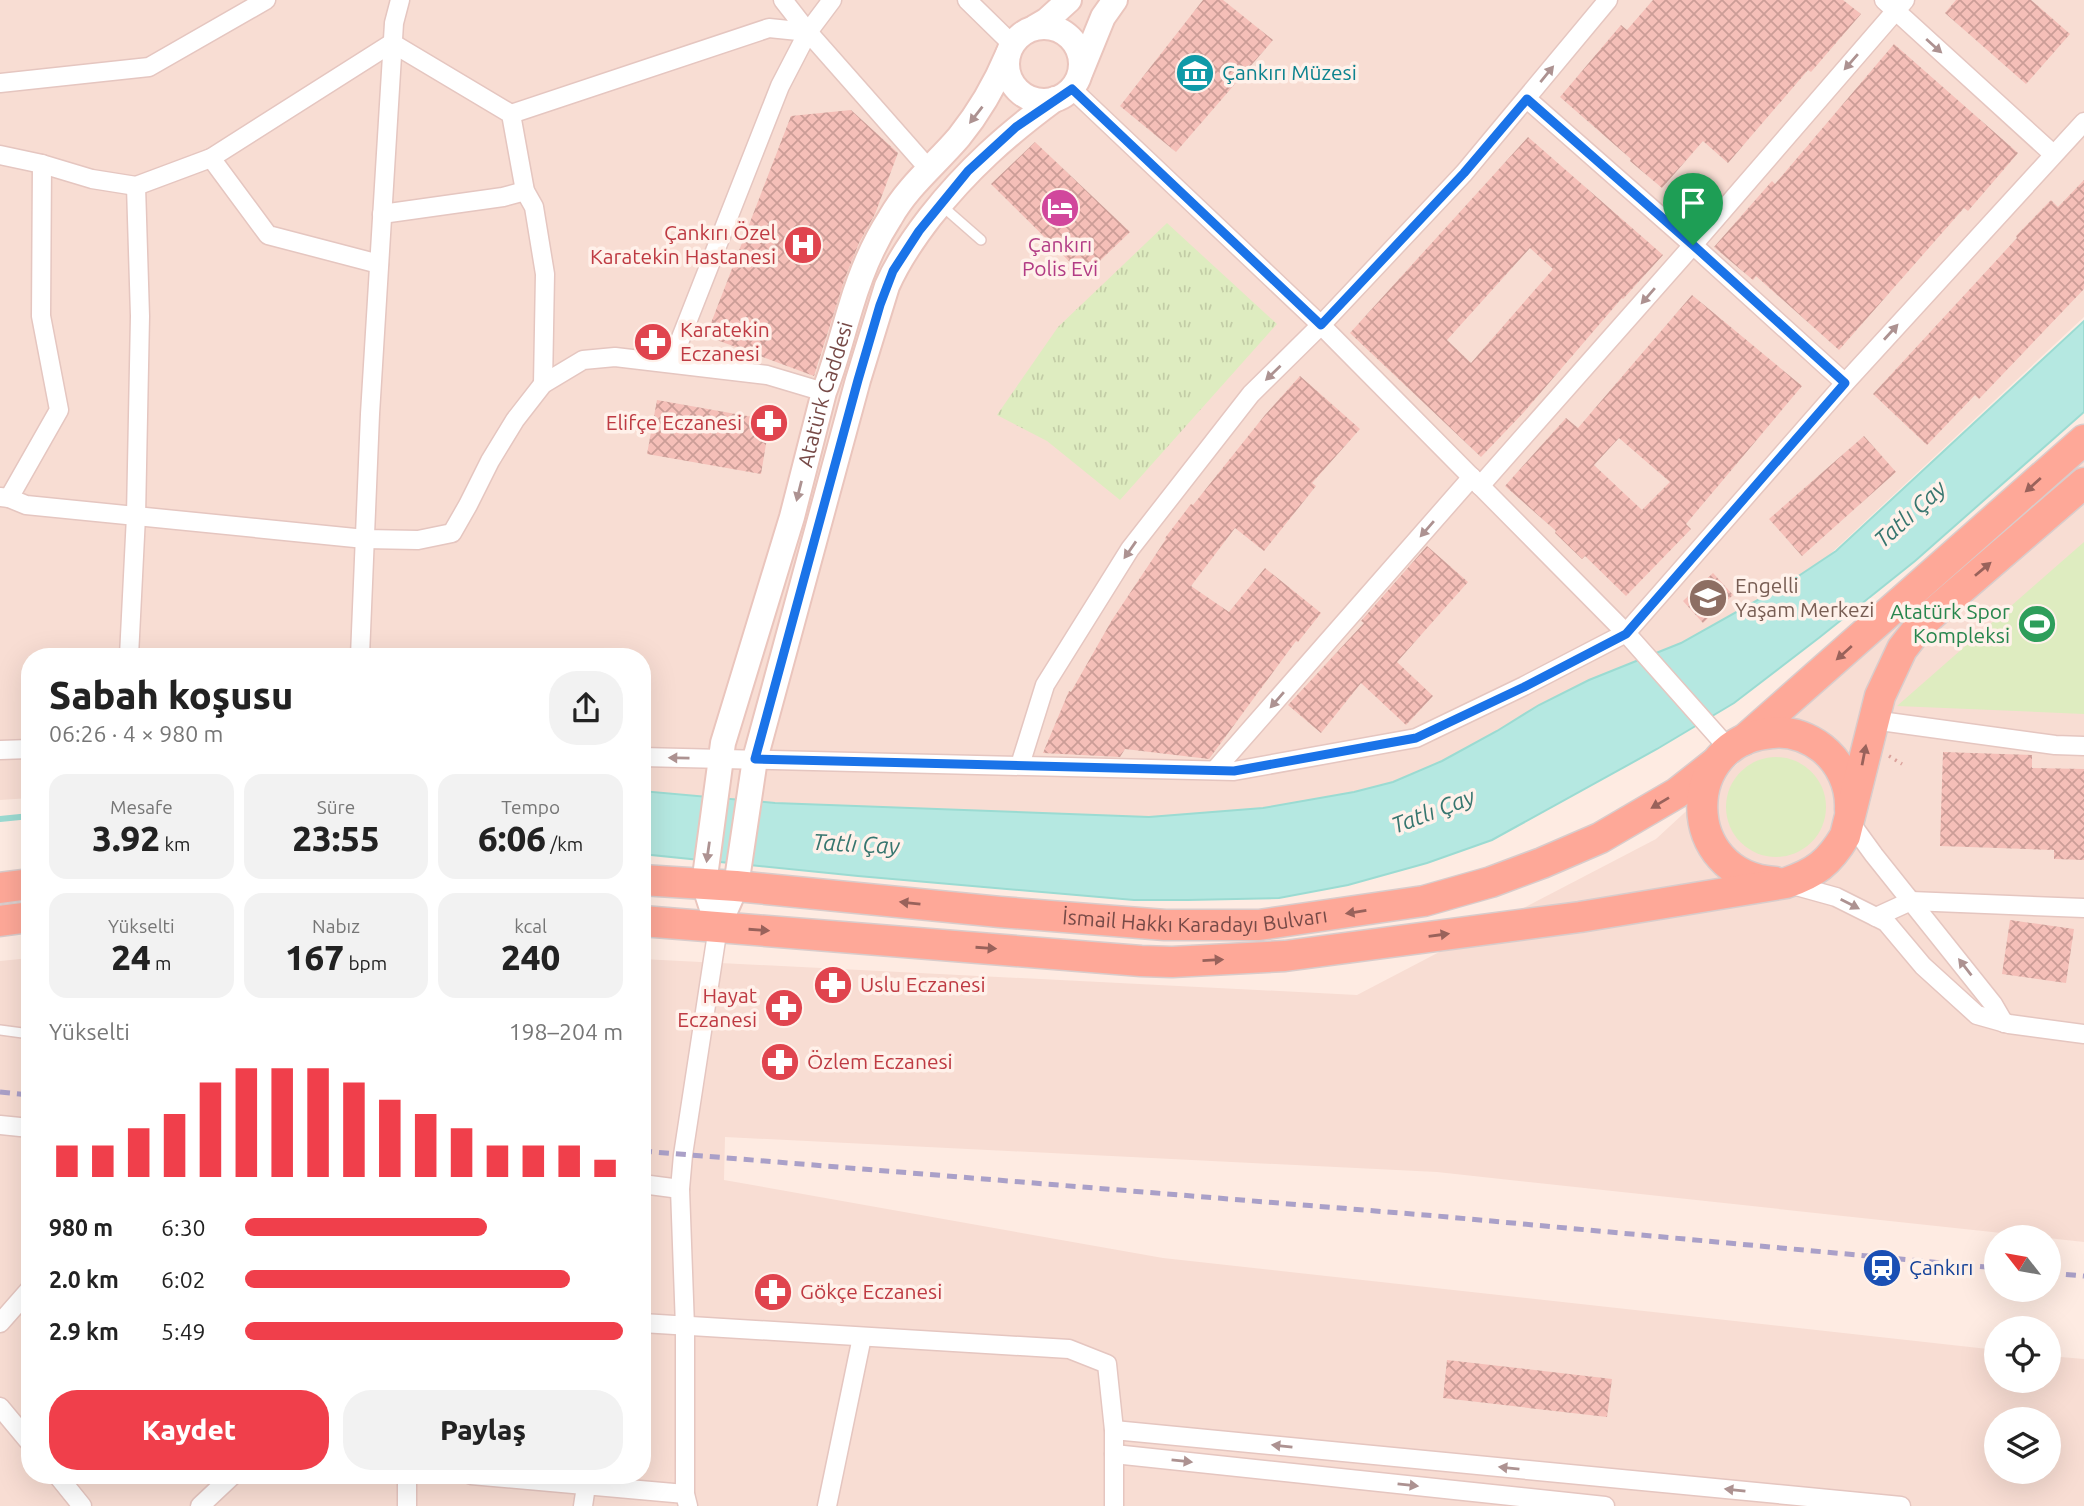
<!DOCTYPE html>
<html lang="tr">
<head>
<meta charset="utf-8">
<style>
  :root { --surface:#fff; --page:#f2f2f2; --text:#222; --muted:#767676; --accent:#f03f4b }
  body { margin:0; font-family:Ubuntu,sans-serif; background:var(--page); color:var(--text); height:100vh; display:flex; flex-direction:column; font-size:26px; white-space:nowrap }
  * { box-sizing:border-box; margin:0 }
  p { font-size:23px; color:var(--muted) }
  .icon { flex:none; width:38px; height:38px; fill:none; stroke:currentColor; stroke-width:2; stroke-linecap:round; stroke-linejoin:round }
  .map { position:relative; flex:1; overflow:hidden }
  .side { position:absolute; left:21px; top:648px; width:630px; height:836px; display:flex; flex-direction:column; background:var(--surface); border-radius:28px; box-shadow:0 7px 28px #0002 }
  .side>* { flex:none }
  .needle { width:46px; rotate:301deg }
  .fabs { position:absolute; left:1984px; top:1225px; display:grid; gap:14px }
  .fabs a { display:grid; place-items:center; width:77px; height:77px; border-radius:50%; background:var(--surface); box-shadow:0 7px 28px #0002; font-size:35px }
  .pin { position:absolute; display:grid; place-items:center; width:60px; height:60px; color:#fff; margin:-72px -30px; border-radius:50% 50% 50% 0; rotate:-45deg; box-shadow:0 0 7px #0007 }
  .pin .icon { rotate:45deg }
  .round { display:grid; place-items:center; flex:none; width:74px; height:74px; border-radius:28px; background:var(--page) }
  .head { display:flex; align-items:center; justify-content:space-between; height:119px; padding:0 28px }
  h1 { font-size:38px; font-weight:800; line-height:52px }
  .metrics { display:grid; grid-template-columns:repeat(3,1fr); gap:10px; height:119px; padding:7px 28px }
  .metrics div { display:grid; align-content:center; border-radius:18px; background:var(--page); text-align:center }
  .metrics b { font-size:35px; font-weight:800 }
  .metrics small { font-size:19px; font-weight:400 }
  .metrics p { font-size:19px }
  .chart { height:196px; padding:14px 28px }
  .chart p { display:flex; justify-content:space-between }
  .chart svg { width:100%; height:126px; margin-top:7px; stroke:var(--accent); stroke-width:6 }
  .cta { display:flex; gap:14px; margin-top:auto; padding:14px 28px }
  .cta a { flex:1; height:80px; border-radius:28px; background:var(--accent); color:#fff; font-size:28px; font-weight:800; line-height:80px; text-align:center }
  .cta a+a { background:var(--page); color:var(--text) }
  ul { padding:0 28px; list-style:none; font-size:23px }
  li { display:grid; grid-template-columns:112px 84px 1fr; align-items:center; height:52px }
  li i { height:18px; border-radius:9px; background:var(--accent) }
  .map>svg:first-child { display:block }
  .residential { fill:#f8ddd3; fill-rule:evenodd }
  .grass { fill:#deecc0 }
  .park { fill:url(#park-tufts) }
  .water { fill:#b5e8e1; stroke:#9bdbd2; stroke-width:2 }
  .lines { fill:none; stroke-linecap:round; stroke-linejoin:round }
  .stream { stroke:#9bdbd2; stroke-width:6 }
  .building { fill:url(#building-cross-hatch); fill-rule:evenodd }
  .service-casing { stroke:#e5c6c0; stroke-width:12 }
  .minor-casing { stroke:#e5c6c0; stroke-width:21 }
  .secondary-casing { stroke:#eac5bd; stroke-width:28 }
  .trunk-casing { stroke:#d9cccb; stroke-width:33 }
  .path { stroke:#daa19b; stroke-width:3.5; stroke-dasharray:2 5; stroke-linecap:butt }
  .service { stroke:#fff; stroke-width:9 }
  .minor { stroke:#fff; stroke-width:18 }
  .secondary { stroke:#fff; stroke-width:24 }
  .trunk { stroke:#fea898; stroke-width:30 }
  .rail { stroke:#aaa0c8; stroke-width:5; stroke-dasharray:10 7; stroke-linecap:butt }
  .oneway { fill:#ad9291 }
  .oneway2 { fill:#99625b }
  .route-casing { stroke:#fff; stroke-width:14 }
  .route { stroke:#1a73e8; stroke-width:9 }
  .labels { text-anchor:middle; stroke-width:7; stroke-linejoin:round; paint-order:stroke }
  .culture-label { font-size:21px; fill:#0d838f; stroke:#fff1ea; text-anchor:start }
  .health-label { font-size:21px; fill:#be3a42; stroke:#fff1ea; text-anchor:start }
  .hotel-label { font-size:21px; fill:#b23c85; stroke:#fff1ea }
  .street-label { font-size:21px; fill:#774a47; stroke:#fff1ea }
  .education-label { font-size:21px; fill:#785e54; stroke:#fff1ea; text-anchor:start }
  .leisure-label { font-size:21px; fill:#27864d; stroke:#fff1ea; text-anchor:end }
  .transit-label { font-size:21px; fill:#164399; stroke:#fff1ea; text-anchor:start }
  .water-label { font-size:23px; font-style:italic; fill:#37766f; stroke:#fff1ea }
</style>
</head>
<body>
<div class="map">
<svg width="2084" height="1506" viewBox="0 0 2084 1506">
  <defs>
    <pattern id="park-tufts" width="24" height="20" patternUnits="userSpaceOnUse" patternTransform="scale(1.75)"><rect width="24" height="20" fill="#deecc0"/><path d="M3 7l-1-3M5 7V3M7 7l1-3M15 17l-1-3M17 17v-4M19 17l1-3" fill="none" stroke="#c2cca6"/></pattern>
    <pattern id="building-cross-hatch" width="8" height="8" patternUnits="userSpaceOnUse" patternTransform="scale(1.75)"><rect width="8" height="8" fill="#f5bfb8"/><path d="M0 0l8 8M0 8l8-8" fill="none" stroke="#cb9d97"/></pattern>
  </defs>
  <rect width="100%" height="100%" fill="#feebe2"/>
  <g class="residential">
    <polygon points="0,0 2084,0 2084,317 1752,627 1335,830 642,812 642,656 30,656 30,798 0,800"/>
    <path d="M 2084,444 L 2084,1242 L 1437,1172 L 725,1137 L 724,1180 L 1163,1258 L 1997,1350 L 1997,1381 L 2049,1381 L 2049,1356 L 2084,1359 L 2084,1506 L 0,1506 L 0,961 L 30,958 L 30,1475 L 642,1475 L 642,959 L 1357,995 L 1656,839 ZM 1997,1419 L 2049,1419 L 2049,1472 L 1997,1472 Z"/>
  </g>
  <g class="grass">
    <polygon points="2084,542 2084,714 1897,706"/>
    <circle cx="1776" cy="807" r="50"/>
  </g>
  <polygon class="park" points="1167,223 1277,324 1120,500 1047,441 997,415 1058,327"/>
  <polygon class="water" points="2084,321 2084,412 1915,561 1820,637 1734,703 1657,749 1492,840 1427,863 1348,885 1279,898 1188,900 1134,900 858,876 642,854 642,791 775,803 1149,817 1263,808 1354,792 1393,782 1442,761 1497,731 1539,705 1589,680 1681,643 1788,583 1836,551"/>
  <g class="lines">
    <polyline class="stream" points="0,819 30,816"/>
  </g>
  <g class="building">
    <polygon points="1203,0 1223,0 1273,40 1176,152 1120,106"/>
    <polygon points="1653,0 1843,0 1861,14 1811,72 1808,70 1728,163 1703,141 1662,188 1630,161 1631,159 1560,97 1621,25 1627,30"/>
    <polygon points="1956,0 2031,0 2070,34 2026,84 1945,13"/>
    <polygon points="1894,44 2018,153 1968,211 1964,208 1839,350 1756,276 1753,280 1714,247 1772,181 1775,184"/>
    <polygon points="851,110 898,153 875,214 859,243 845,278 814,376 706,336 791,116"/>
    <path d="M 1528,137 L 1663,255 L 1623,299 L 1622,298 L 1524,412 L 1481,457 L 1350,333 ZM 1530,248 L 1553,269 L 1471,363 L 1447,340 Z"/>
    <polygon points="1035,142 1130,232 1084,276 991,184"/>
    <polygon points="2084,180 2084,289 1979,399 1975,395 1927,445 1873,394 2017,238 2016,236 2051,200 2058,207"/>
    <path d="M 1692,295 L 1802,386 L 1686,524 L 1691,529 L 1626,596 L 1585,556 L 1582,559 L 1555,533 L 1556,531 L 1505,486 L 1566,418 L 1578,428 ZM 1619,438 L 1670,482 L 1642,510 L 1594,465 Z"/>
    <polygon points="1300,376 1360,429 1312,483 1316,486 1264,551 1235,528 1191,586 1229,612 1265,568 1321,613 1298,642 1296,641 1209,759 1125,749 1120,757 1043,753 1069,691 1071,692 1112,620 1166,539 1165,538 1191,504 1193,505 1265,415"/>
    <polygon points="657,400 770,420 761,474 647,454"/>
    <polygon points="1864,436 1896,472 1802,556 1769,519"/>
    <polygon points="1427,546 1468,582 1397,662 1433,696 1406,725 1361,683 1321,733 1288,705 1364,623 1361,621"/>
    <polygon points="1713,573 1733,595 1703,623 1683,601"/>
    <polygon points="1943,752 2032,755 2032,768 2084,769 2084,860 2054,859 2054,850 1940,846"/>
    <polygon points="2010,920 2074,929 2066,983 2002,974"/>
    <polygon points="1447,1360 1612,1379 1607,1417 1443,1398"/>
  </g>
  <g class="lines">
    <g class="service-casing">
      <g id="service">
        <polyline points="941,205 981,240"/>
        <polyline points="0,1030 30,1034"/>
      </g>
    </g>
    <g class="minor-casing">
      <g id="minor">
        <polyline points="967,0 1012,44"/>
        <polyline points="1884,0 2053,154"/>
        <polyline points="808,32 928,168"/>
        <polyline points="0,83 149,67 266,0"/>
        <polyline points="1072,89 1321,325 1626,633 1729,749"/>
        <polyline points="1527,99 1693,245 1845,383"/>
        <polyline points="511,114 769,28 808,32 783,0"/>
        <polyline points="0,155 42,164 92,179 136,186 211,158 392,43 511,114 525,191 534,207 545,274 543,384"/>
        <polyline points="211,158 268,235 379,264"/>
        <polyline points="382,214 503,197 525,191"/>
        <polyline points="671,363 780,86 808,32 832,0"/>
        <polyline points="1480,486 1693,245 1905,0"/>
        <polyline points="0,497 9,498 26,505 365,539 418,540 452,533 468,505 490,461 515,420 543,384 583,360 615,357 767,375 824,392"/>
        <polyline points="9,498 59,410 41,316 42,164"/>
        <polyline points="129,656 136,516 140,316 136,186"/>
        <polyline points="360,656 370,414 394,23 400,0"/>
        <polyline points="1873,720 2055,745 2084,746"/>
        <polyline points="0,750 30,749"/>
        <polyline points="642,757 1234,771 1416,738 1524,686 1626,633 1845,383 2084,122"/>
        <polyline points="1020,765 1045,685 1130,549 1251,394 1321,325 1464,173 1608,0"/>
        <polyline points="1215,770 1472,477"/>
        <polyline points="1850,822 1874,855 1993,1004 2004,1023"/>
        <polyline points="1789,884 1836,897 1886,922 1923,966 1977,1015 2009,1024 2084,1034"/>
        <polyline points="1876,917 1911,901 2084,908"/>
        <polyline points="0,1125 30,1128"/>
        <polyline points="642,1184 680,1189"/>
        <polyline points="0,1323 30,1289"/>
        <polyline points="642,1323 1069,1349 1107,1364 1114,1430 1114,1506"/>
        <polyline points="0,1407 30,1443"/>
        <polyline points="1114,1430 1901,1506"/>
        <polyline points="1114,1454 1605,1506"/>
        <polyline points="57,1475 82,1506"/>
        <polyline points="471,1475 685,1494"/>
        <polyline points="200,1506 233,1475"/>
        <polyline points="407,1506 407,1475"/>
        <polyline points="583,1506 586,1486"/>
        <polyline points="688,1506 685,1494 685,1327 680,1189 683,1155 718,927"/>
        <polyline points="827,1506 862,1337"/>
      </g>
    </g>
    <g class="secondary-casing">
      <g id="secondary">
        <circle cx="1044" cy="64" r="37"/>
        <polyline points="1035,27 1047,20 1069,0"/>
        <polyline points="1081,71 1103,17 1115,0"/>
        <path id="s1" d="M 718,927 L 704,884 L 723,743 L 792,517 L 824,392 C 835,364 842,335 851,306 C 860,276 873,244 890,218 C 908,186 936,164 959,137 C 980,111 995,85 1008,54"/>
        <path d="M 718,927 L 736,886 L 755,759 L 858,380 L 887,286 C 898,261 913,239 930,217 C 967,170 1006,135 1055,99"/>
      </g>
    </g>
    <g class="trunk-casing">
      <g id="trunk">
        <polyline points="1744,740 2084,440"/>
        <path id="s2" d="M 642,880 L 736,886 L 1000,912 L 1165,925 L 1259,925 L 1424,901 L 1491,882 L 1542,863 L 1600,838 L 1677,793 L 1715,763"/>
        <path d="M 1775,882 C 1679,876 1678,740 1772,733 C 1790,731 1807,737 1822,748 C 1840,762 1851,785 1850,809"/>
        <polyline points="0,888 30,884"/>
        <polyline points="0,921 30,917"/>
        <path d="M 642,921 L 1141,961 L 1172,962 L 1285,956 L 1580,917 L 1786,883 C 1815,873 1829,863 1845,836 L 1880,696 L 1902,649 L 1923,622 L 2084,483"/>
      </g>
    </g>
    <polyline class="path" points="1889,756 1902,764"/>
    <use href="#service" class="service"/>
    <use href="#minor" class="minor"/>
    <use href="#secondary" class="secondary"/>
    <use href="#trunk" class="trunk"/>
    <g class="rail">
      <polyline points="0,1092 30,1095"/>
      <polyline points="642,1151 1437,1216 1997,1268"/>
      <polyline points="2049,1273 2084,1276"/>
    </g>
  </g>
  <defs><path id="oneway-solid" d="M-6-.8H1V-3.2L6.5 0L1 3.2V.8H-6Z" transform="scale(1.75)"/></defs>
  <g class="oneway">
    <use href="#oneway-solid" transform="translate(1934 46) rotate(42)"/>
    <use href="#oneway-solid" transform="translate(1851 62) rotate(131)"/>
    <use href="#oneway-solid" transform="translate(1547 74) rotate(-51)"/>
    <use href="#oneway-solid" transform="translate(976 115) rotate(128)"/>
    <use href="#oneway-solid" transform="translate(1648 296) rotate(131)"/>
    <use href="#oneway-solid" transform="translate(1891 332) rotate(-48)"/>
    <use href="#oneway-solid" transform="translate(1273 373) rotate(136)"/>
    <use href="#oneway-solid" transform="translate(799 491) rotate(104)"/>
    <use href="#oneway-solid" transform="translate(1427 529) rotate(131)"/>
    <use href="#oneway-solid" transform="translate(1130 550) rotate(125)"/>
    <use href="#oneway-solid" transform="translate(1277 700) rotate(131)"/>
    <use href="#oneway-solid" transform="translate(679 758) rotate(-179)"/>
    <use href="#oneway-solid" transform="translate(708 852) rotate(98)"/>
    <use href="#oneway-solid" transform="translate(1850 904) rotate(27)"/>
    <use href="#oneway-solid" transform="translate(1965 967) rotate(-128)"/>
    <use href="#oneway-solid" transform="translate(1282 1446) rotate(-174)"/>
    <use href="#oneway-solid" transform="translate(1182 1461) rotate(6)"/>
    <use href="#oneway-solid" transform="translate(1509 1468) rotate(-174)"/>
    <use href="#oneway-solid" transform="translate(1408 1485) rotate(6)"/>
    <use href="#oneway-solid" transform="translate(1735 1490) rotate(-174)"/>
  </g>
  <g class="oneway2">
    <use href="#oneway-solid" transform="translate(2033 485) rotate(138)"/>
    <use href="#oneway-solid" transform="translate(1983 569) rotate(-40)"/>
    <use href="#oneway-solid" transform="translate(1844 653) rotate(138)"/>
    <use href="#oneway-solid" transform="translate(1864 755) rotate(-79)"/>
    <use href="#oneway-solid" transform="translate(1660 803) rotate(149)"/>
    <use href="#oneway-solid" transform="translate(910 903) rotate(-174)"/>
    <use href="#oneway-solid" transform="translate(1356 912) rotate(171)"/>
    <use href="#oneway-solid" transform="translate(759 930) rotate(4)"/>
    <use href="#oneway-solid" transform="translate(1439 935) rotate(-8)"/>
    <use href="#oneway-solid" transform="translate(986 948) rotate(4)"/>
    <use href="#oneway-solid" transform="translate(1213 960) rotate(-3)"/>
  </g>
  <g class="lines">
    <g class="route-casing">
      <polygon id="route" points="1072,89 1321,325 1464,173 1527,99 1693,245 1845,383 1626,634 1524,687 1416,738 1234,771 755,759 858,380 880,305 893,271 919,231 968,171 1016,127"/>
    </g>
    <use href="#route" class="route"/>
  </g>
  <defs>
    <g id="museum-disc" transform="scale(2.0125)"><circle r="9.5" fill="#0f9aa8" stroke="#fff1ea"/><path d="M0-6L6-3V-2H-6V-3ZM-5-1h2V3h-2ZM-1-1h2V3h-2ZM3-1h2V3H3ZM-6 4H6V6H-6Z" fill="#fff"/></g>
    <g id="hotel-disc" transform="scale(2.0125)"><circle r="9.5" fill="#d1479c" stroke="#fff1ea"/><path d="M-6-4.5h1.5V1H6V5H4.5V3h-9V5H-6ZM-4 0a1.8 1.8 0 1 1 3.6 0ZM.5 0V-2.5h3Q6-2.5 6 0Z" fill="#fff"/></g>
    <g id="hospital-disc" transform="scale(2.0125)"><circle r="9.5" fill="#e0444e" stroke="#fff1ea"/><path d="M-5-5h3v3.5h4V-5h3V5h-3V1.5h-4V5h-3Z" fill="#fff"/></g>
    <g id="pharmacy-disc" transform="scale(2.0125)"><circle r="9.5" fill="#e0444e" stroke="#fff1ea"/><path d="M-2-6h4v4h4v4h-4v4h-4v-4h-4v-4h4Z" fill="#fff"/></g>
    <g id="school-disc" transform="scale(2.0125)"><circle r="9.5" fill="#8d6e63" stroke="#fff1ea"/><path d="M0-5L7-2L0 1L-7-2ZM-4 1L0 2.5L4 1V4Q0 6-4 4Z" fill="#fff"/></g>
    <g id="stadium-disc" transform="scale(2.0125)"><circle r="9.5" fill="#2e9e5b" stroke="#fff1ea"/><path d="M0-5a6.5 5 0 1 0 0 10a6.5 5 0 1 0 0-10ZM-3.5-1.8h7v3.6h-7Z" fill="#fff"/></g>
    <g id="station-disc" transform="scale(2.0125)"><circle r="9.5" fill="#1a4fb4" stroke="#fff1ea"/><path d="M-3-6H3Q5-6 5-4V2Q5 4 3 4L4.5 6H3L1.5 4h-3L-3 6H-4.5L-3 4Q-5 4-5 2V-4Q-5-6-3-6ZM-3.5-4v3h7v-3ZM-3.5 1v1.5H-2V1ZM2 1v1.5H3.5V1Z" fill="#fff"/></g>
  </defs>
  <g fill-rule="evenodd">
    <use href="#museum-disc" x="1195" y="73"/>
    <use href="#hotel-disc" x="1060" y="208"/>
    <use href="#hospital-disc" x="803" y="245"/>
    <use href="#pharmacy-disc" x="653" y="342"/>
    <use href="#pharmacy-disc" x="769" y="423"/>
    <use href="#school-disc" x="1708" y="598"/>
    <use href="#stadium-disc" x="2037" y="624"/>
    <use href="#pharmacy-disc" x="833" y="985"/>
    <use href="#pharmacy-disc" x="784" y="1008"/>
    <use href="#pharmacy-disc" x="780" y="1062"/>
    <use href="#station-disc" x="1882" y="1268"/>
    <use href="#pharmacy-disc" x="773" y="1292"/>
  </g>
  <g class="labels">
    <g class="culture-label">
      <text x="1222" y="80">Çankırı Müzesi</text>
    </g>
    <g class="health-label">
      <text x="776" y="240" text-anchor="end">Çankırı Özel<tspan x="776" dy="24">Karatekin Hastanesi</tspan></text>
      <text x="680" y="337">Karatekin<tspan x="680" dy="24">Eczanesi</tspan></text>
      <text x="742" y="430" text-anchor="end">Elifçe Eczanesi</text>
      <text x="860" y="992">Uslu Eczanesi</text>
      <text x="757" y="1003" text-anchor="end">Hayat<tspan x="757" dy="24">Eczanesi</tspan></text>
      <text x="807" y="1069">Özlem Eczanesi</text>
      <text x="800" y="1299">Gökçe Eczanesi</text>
    </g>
    <g class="hotel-label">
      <text x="1060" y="252">Çankırı<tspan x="1060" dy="24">Polis Evi</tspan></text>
    </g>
    <g class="street-label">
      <text dy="7" stroke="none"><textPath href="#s1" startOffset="551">Atatürk Caddesi</textPath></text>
      <text dy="7" stroke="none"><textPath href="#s2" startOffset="555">İsmail Hakkı Karadayı Bulvarı</textPath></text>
    </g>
    <g class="education-label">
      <text x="1735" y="593">Engelli<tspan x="1735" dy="24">Yaşam Merkezi</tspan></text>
    </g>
    <g class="leisure-label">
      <text x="2010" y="619">Atatürk Spor<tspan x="2010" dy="24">Kompleksi</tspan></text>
    </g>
    <g class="transit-label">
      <text x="1909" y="1275">Çankırı</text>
    </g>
    <g class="water-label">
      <text transform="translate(1910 514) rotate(-42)" y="8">Tatlı Çay</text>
      <text transform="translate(1433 811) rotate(-21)" y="8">Tatlı Çay</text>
      <text transform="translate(856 844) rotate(3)" y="8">Tatlı Çay</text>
    </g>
  </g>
</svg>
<div class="fabs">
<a><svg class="needle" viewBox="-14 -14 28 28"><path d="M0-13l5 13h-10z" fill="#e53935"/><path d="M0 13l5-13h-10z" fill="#767676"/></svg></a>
<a><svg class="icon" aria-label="locate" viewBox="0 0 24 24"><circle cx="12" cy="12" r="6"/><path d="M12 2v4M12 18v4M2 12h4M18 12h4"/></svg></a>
<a><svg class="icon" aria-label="layers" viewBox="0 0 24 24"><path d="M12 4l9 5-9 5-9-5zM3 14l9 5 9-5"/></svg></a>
</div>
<div class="pin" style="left:1693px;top:245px;background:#1e9e55"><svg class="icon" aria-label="arrive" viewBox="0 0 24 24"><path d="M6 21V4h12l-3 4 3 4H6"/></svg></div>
<section class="side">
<div class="head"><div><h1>Sabah koşusu</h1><p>06:26 · 4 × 980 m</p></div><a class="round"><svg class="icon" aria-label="share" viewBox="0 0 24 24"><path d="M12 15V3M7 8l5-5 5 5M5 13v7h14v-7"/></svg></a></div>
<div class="metrics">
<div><p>Mesafe</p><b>3.92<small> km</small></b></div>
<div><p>Süre</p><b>23:55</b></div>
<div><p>Tempo</p><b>6:06<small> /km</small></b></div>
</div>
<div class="metrics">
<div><p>Yükselti</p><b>24<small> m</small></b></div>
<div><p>Nabız</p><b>167<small> bpm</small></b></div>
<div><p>kcal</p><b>240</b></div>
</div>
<div class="chart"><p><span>Yükselti</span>198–204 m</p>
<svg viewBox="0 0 160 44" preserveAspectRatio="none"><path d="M5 44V33M15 44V33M25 44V27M35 44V22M45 44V11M55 44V6M65 44V6M75 44V6M85 44V11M95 44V17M105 44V22M115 44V27M125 44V33M135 44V33M145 44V33M155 44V38"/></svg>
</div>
<ul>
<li><b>980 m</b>6:30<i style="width:64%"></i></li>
<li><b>2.0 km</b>6:02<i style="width:86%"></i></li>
<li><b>2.9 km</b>5:49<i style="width:100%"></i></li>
</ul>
<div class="cta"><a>Kaydet</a><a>Paylaş</a></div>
</section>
</div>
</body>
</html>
